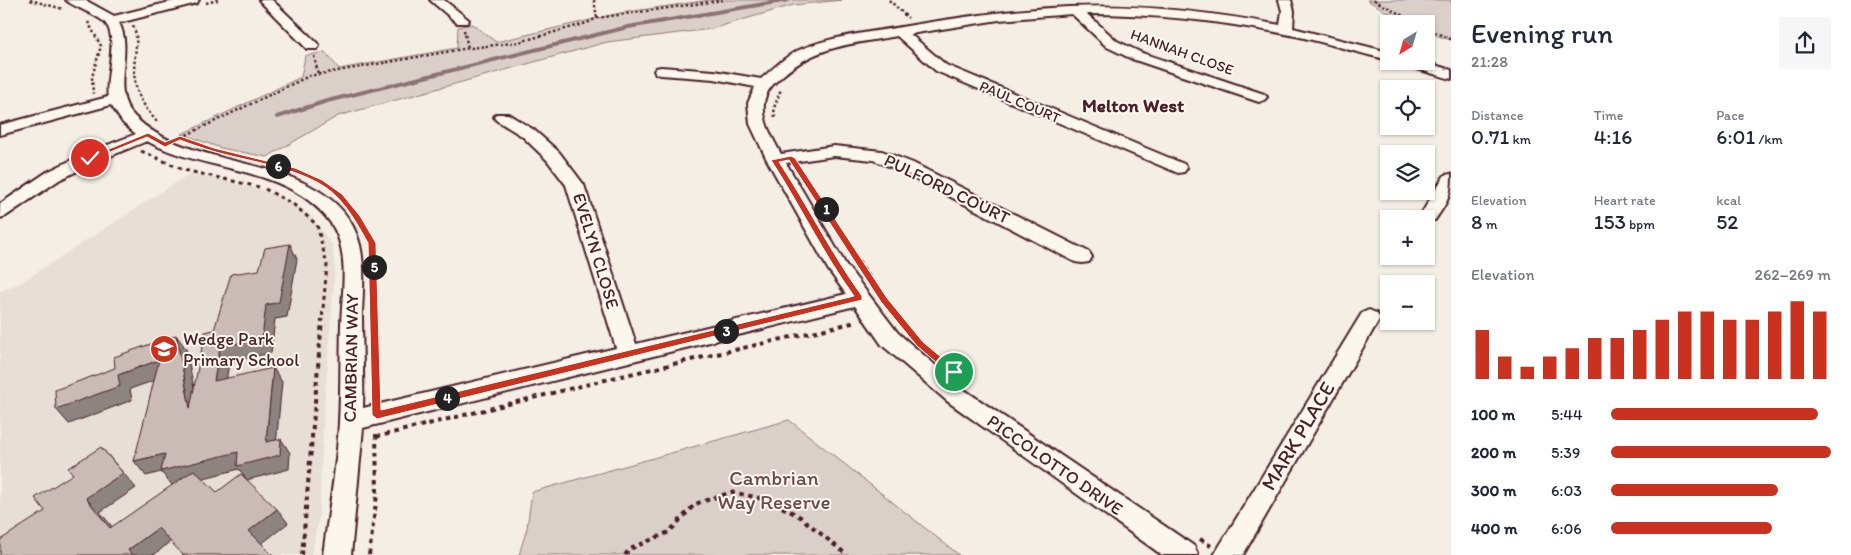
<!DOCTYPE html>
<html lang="en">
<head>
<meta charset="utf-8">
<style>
  :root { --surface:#fff; --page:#f6f6f7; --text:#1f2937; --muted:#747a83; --accent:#c8321e }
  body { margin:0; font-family:Itim,sans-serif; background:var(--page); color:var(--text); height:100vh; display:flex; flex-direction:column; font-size:19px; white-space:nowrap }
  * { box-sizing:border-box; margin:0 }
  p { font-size:16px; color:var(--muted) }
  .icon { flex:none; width:28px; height:28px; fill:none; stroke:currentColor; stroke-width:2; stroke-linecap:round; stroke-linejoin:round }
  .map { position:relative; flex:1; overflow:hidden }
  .drawer { display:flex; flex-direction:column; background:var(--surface); width:400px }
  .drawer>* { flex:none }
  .needle { width:32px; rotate:217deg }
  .controls { position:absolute; left:1380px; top:15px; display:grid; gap:10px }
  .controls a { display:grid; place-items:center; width:55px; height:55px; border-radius:0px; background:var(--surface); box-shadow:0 1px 4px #0004; font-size:25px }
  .pin { position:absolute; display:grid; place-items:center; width:42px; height:42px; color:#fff; margin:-21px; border:2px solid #fff; border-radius:50%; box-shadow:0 1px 5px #0007 }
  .km { position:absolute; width:25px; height:25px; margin:-12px; border-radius:50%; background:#222; color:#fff; font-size:14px; line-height:25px; text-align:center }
  .round { display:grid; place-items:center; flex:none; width:52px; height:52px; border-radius:0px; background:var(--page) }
  .headline { display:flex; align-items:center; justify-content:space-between; height:85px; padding:0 20px }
  h1 { font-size:28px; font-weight:600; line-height:38px }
  .metrics { display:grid; grid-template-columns:repeat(3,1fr); gap:8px; height:85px; padding:5px 20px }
  .metrics div { display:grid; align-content:center }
  .metrics b { font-size:21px; font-weight:600 }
  .metrics small { font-size:14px; font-weight:400 }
  .metrics p { font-size:14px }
  .chart { height:140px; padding:10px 20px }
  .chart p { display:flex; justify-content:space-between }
  .chart svg { width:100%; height:90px; margin-top:5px; stroke:var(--accent); stroke-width:6 }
  ul { padding:0 20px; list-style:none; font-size:16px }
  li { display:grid; grid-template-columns:80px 60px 1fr; align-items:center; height:38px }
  li i { height:12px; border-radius:6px; background:var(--accent) }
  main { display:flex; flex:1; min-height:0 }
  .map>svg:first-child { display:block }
  .built { fill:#e7dfd6 }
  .green { fill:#dbd0c9; stroke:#92787a }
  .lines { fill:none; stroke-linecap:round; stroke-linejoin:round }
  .stream { stroke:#8d7174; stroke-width:4 }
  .street-casing { stroke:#4a1f2b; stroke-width:4 }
  .path-far2 { stroke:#4a1f2b; stroke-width:2.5; stroke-dasharray:2.5 2.5; stroke-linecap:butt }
  .path-far1 { stroke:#4a1f2b; stroke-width:3; stroke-dasharray:4 4; stroke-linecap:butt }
  .path { stroke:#4a1f2b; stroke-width:4; stroke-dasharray:4.5 4.5; stroke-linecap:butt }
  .street { fill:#fbf7ec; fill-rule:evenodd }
  .shaded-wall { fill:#8d837f; stroke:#4a1f2b }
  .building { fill:#cabbb6; stroke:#4a1f2b }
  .route { fill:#c8321e; stroke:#fff }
  .labels { text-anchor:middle; stroke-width:4; stroke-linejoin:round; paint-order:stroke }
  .far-street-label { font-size:15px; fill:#4a1f2b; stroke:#fbf7ec }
  .street-label { font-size:18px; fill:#4a1f2b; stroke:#fbf7ec }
  .poi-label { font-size:18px; fill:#4a1f2b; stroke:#fbf7ec; text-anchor:start }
  .far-district-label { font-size:19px; font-weight:bold; fill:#4a1f2b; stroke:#fbf7ec }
  .near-street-label { font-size:21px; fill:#4a1f2b; stroke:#fbf7ec }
  .near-park-label { font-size:21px; fill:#6e4b52; stroke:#fbf7ec }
</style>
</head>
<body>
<main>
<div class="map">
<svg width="1451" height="555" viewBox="0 0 1451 555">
  <rect width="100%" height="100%" fill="#f4eee4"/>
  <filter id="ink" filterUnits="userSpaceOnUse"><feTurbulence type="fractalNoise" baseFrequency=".02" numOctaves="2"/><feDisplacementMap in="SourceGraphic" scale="10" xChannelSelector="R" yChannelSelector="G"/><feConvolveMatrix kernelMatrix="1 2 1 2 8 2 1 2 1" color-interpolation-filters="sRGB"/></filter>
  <g filter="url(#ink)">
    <polygon class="built" points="191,173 258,189 286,199 309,214 332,244 335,270 324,408 319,517 311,555 0,555 0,291 20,283"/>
    <g class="green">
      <polygon points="710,0 842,0 793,5 711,29 607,42 338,116 267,157 221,148 182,134 301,77 305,56 325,52 339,69 457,48 458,27 472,24 496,42 620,13"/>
      <polygon points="1367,0 1451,0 1451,40 1426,32 1426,24 1408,24"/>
      <polygon points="789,420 959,555 519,555 527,528 532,492"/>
    </g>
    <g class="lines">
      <polyline class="stream" points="277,117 327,101 628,27 788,0"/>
      <g class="street-casing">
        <g id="street">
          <path d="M 66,0 L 85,0 L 114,16 L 178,0 L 199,0 L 197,3 L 119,23 C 135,53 108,90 135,117 C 160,142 197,151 230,160 C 280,172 346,187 360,245 C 365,267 363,291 362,313 C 362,345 364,377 363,408 L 616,348 L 566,185 L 547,160 L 522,136 L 496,120 L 494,117 L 496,114 L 508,114 L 534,130 L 559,152 L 584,185 L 636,344 L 846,294 L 828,269 L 767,160 L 750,124 L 748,103 L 755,87 L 714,79 L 661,75 L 656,74 L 654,71 L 656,68 L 661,67 L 714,71 L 761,79 C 774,68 787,54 804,48 C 836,35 873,32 907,26 C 961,17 1015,9 1069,7 C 1140,4 1210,12 1280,25 L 1282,11 L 1279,0 L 1291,0 L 1294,11 L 1293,28 L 1389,52 L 1389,60 C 1359,53 1330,44 1300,37 C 1231,22 1159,14 1087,14 L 1117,41 L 1142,53 L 1264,94 L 1267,97 L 1264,100 L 1259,102 L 1132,59 L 1107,47 L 1072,14 L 999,20 L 910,34 L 946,65 L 1184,164 L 1187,168 L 1184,172 L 1178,173 L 936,71 L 897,36 C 853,44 817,45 782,76 C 774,83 765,91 764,104 C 762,122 773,139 781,154 L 834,146 L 882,151 L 913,163 L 1089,252 L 1092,257 L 1089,262 L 1082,263 L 1075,262 L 901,171 L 873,160 L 834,156 L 786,163 L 846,265 L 898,333 L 963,389 L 1194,546 L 1198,555 L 1162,555 L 947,401 L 882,345 L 855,306 L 363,428 L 351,555 L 323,555 C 328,516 335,477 338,438 C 341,400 340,362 341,324 C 342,296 348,264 338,237 C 332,220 318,207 304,197 C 259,166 196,168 147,141 L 96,162 L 59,180 L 6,216 L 0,218 L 0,204 L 47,172 L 84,154 L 136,134 L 123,123 L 111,105 L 0,135 L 0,125 L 108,97 C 104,77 121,35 103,21 C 95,14 70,5 66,0 Z"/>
          <polygon points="259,0 272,0 317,43 319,46 317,49 307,49"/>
          <polygon points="430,0 444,0 469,20 467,23 457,23"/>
          <polygon points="1398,61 1421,61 1451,70 1451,79 1400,64"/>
          <path d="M 1451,174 C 1451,197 1448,201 1435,220 L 1426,221 L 1426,219 L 1422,219 L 1420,216 L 1442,179 L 1445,175 Z"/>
          <polygon points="1369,310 1376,313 1380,318 1243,555 1214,555 1362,313"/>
        </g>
      </g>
      <g class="path-far2">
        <polyline points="30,0 63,9"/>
        <polyline points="594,0 597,18"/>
        <polyline points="889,0 908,18"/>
        <polyline points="1374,0 1418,24"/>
        <polyline points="206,3 218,0"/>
        <polyline points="88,22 101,46 92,77 93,94"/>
        <path d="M 133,26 C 138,36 136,45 135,56 C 132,87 138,100 158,123"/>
        <polyline points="1426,28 1451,39"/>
        <polyline points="464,30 468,48"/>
        <polyline points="314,56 318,74"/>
        <polyline points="775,117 774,108 781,89"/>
        <polyline points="182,137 309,76 463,49 519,42 587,23 597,18 724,0"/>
      </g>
      <g class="path-far1">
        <polyline points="141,151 184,170 259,187"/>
        <polyline points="265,189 293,204 317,225 327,265 322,320"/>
        <polyline points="819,200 881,295"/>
        <polyline points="364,228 372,243 375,320"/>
      </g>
      <g class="path">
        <polyline points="374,319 377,397"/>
        <polyline points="376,437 617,377 856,322"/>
        <polyline points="1200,539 1211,546"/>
        <polyline points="302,555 322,319"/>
        <polyline points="369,555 377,495 376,431"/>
        <polyline points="625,555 630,549 669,532 695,504 732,492 768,500 799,516 847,555"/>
      </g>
      <use href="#street" class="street"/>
    </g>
    <g class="shaded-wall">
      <polygon points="290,244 297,259 287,317 275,319 271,353 229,362 224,396 214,381 220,347 266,305"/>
      <polygon points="176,335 186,349 201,422 190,408"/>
      <polygon points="159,360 170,375 130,389 132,400 69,424 56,409 118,375"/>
      <polygon points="273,368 282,382 275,456 281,439 290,453 289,469 247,480 239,469 173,486 161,472 146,476 134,461 165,454 266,442"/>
      <polygon points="101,447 136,488 100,512 125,542 110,528 86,498"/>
      <polygon points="277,509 288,523 260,545 249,531"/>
      <polygon points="158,528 171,541 154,555 132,555 128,550"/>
    </g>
    <g class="building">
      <polygon points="290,244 279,302 266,305 262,338 220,347 214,381 273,368 266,442 281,439 280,455 237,466 238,452 161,471 165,454 134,461 159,360 118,375 120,386 56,409 55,390 115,368 114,357 176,335 190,408 205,332 214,330 231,274 259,270 265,248"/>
      <polygon points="101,447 123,473 86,498 110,528 194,470 217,492 241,474 277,509 249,531 273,555 183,555 158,528 128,550 132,555 0,555 0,540 45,511 35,498 73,474 68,468"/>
    </g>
  </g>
  <path class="route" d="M 148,133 L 165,142 L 180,136 L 214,148 L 295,168 L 322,180 L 342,194 L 360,216 L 376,243 L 381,410 L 854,296 C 823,253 800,205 771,160 L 791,156 L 795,158 L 887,298 L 923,342 L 959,372 L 958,375 L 951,375 L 917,346 L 881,302 L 789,160 L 779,162 C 808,206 831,253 862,296 L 862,300 L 377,419 L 372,415 L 368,243 C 359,227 351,212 338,198 C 311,168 247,162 209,150 C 200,147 190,144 180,140 L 165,147 L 147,137 L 93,159 L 87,158 Z"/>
  <defs>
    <g id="school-disc" transform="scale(1.4375)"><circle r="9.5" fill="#c8321e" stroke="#fbf7ec"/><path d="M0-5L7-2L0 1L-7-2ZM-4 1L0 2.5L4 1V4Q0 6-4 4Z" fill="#fff"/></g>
  </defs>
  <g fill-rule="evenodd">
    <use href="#school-disc" x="164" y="349"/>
  </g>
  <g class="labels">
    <g class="far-street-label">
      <text transform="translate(1182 52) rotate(20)" y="5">HANNAH CLOSE</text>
      <text transform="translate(1020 102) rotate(23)" y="5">PAUL COURT</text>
    </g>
    <g class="street-label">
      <text transform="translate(947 189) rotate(26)" y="6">PULFORD COURT</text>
      <text transform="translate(596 251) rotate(73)" y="6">EVELYN CLOSE</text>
      <text transform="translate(351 358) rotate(-89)" y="6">CAMBRIAN WAY</text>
      <text transform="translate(1055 465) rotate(35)" y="6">PICCOLOTTO DRIVE</text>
    </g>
    <g class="poi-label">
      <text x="183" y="345">Wedge Park<tspan x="183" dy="21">Primary School</tspan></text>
    </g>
    <g class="far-district-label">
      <text x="1133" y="112">Melton West</text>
    </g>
    <g class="near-street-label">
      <text transform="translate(1298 436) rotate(-59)" y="7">MARK PLACE</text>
    </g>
    <g class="near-park-label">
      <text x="774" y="485">Cambrian<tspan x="774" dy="24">Way Reserve</tspan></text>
    </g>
  </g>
</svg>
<div class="controls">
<a><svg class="needle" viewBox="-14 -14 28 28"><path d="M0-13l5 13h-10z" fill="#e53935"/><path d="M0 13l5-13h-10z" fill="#747a83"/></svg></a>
<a><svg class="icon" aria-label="locate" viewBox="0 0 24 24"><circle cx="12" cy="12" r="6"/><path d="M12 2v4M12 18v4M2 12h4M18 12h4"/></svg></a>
<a><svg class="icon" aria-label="layers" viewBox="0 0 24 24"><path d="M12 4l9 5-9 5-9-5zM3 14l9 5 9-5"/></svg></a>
<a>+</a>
<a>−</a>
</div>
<div class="pin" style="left:954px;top:372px;background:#1e9e55"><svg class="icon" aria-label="arrive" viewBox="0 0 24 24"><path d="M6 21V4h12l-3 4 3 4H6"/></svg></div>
<div class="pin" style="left:90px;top:158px;background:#d93025"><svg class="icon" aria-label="check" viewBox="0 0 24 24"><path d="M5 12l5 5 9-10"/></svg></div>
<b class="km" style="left:826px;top:209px">1</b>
<b class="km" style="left:726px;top:331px">3</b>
<b class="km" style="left:447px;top:398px">4</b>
<b class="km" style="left:374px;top:267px">5</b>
<b class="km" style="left:278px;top:166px">6</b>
</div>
<section class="drawer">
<div class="headline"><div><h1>Evening run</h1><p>21:28</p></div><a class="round"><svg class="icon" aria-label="share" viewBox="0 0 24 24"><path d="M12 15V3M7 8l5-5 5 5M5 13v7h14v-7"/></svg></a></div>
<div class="metrics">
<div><p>Distance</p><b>0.71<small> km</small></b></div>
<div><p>Time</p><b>4:16</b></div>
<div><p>Pace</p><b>6:01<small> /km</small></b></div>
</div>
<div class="metrics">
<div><p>Elevation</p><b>8<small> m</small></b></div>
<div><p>Heart rate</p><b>153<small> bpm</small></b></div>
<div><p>kcal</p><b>52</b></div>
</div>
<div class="chart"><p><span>Elevation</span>262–269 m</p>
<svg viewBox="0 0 160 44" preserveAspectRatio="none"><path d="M5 44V20M15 44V33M25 44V38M35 44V33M45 44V29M55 44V24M65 44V24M75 44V20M85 44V15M95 44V11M105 44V11M115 44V15M125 44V15M135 44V11M145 44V6M155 44V11"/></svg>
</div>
<ul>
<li><b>100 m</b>5:44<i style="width:94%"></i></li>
<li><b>200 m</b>5:39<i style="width:100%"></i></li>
<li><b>300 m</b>6:03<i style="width:76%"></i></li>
<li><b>400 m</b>6:06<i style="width:73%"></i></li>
</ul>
</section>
</main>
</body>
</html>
